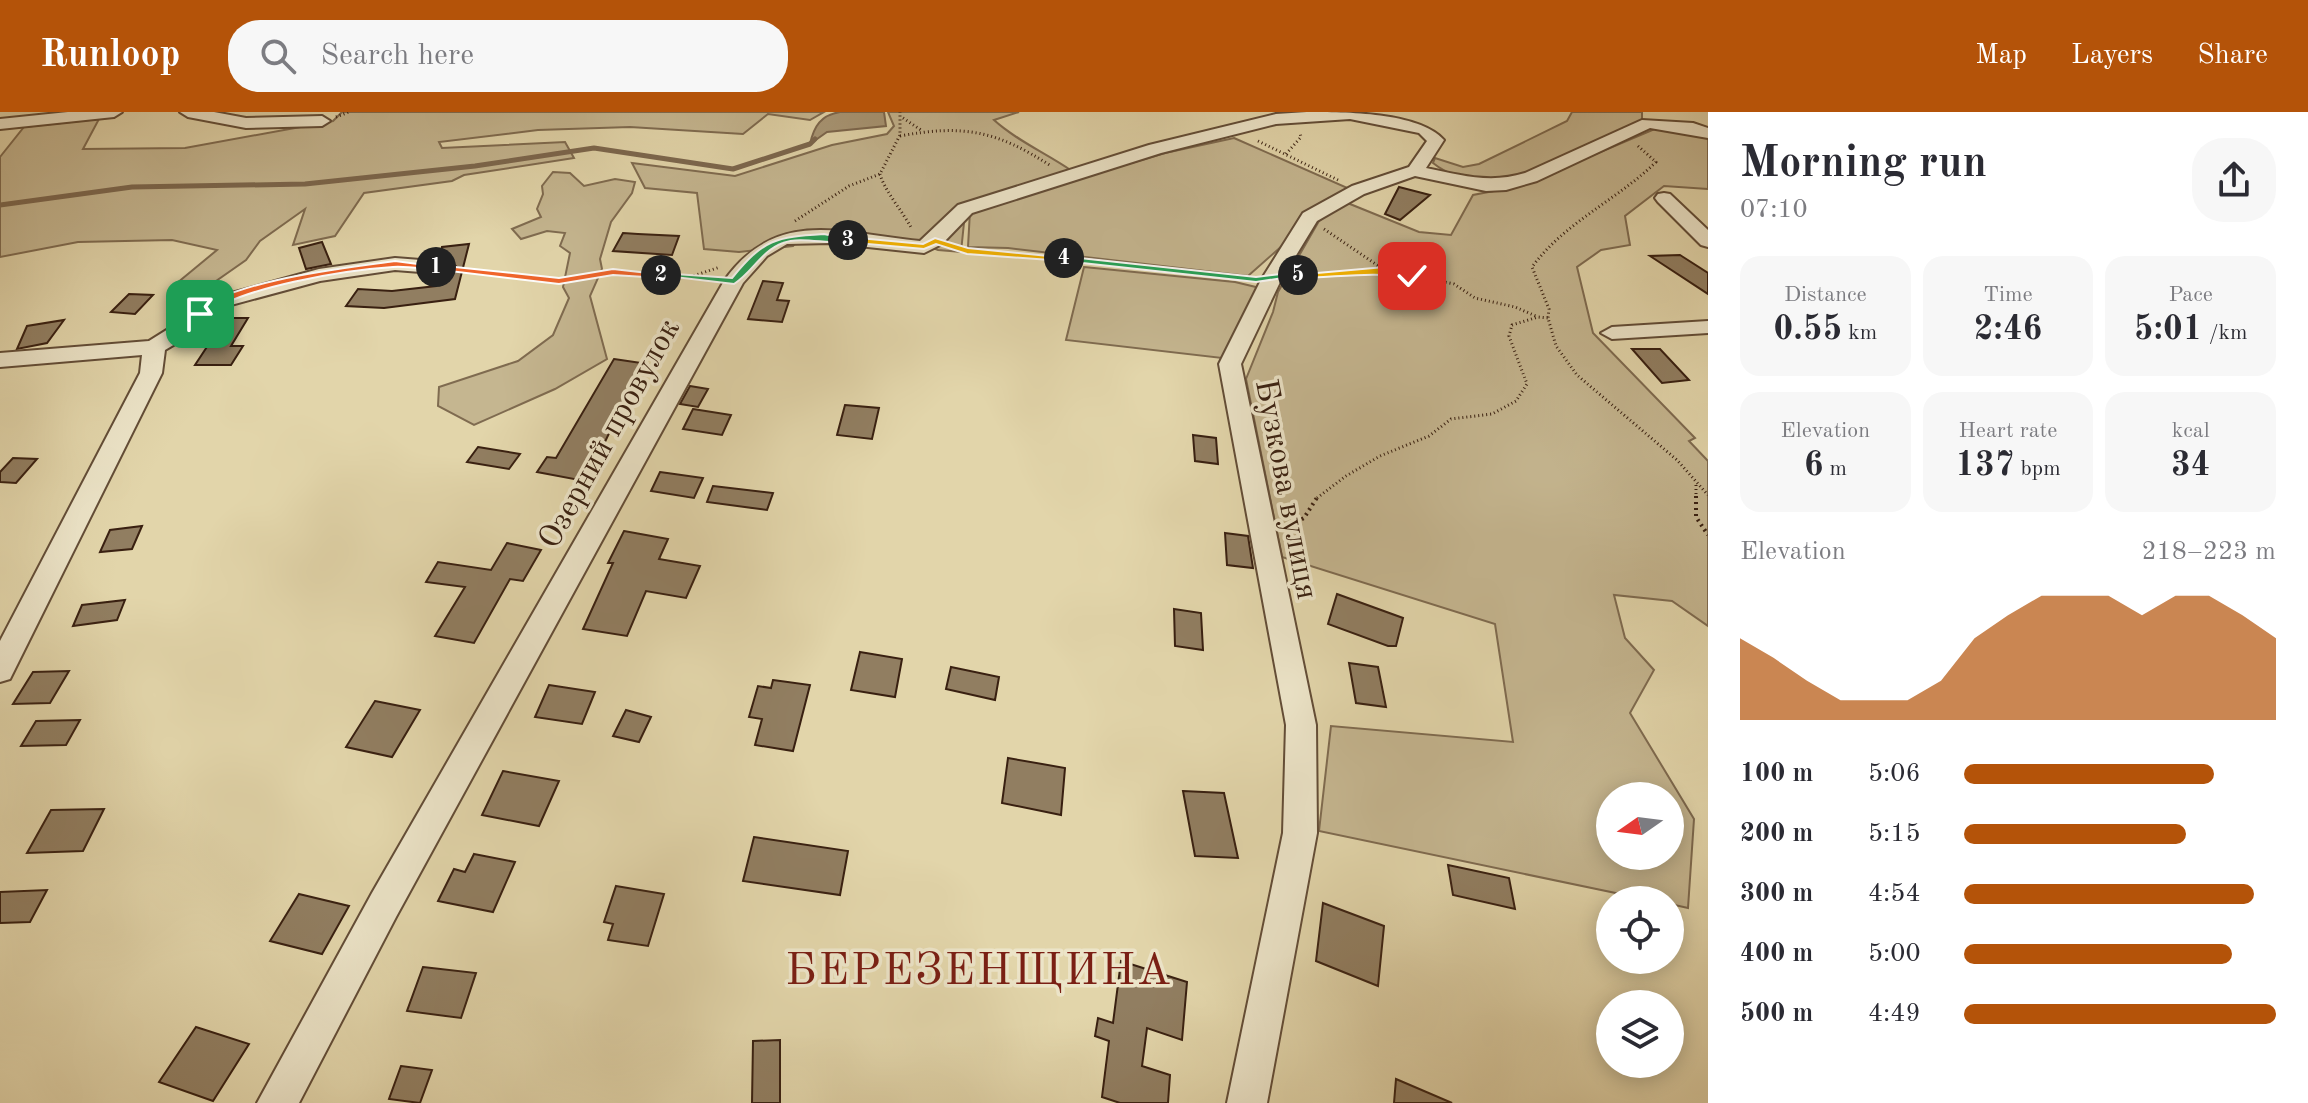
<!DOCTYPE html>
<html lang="en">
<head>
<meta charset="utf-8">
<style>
  :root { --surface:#fff; --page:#f7f7f7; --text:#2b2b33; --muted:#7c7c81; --accent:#b45309 }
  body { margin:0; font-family:"Old Standard TT",serif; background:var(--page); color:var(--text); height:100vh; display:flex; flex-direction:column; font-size:30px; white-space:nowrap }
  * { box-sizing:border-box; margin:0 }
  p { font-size:26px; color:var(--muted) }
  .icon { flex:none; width:44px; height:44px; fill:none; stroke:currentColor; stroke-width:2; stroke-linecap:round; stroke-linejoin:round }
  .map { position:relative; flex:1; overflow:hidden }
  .panel { display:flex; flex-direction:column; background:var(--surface); width:600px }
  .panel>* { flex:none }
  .needle { width:52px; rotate:256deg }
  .tools { position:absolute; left:1596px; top:670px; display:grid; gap:16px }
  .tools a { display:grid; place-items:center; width:88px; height:88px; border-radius:50%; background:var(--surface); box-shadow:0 4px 20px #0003; font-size:40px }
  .pin { position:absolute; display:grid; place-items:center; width:68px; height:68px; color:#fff; margin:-34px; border-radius:16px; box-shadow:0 4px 12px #0006 }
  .km { position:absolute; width:40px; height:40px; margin:-20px; border-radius:50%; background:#222; color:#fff; font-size:22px; line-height:40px; text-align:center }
  .round { display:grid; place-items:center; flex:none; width:84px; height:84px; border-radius:32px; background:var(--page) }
  .head { display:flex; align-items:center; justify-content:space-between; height:136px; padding:0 32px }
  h1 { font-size:44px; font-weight:700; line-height:60px }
  .metrics { display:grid; grid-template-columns:repeat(3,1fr); gap:12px; height:136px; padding:8px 32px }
  .metrics div { display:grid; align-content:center; border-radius:20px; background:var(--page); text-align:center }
  .metrics b { font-size:34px; font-weight:700 }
  .metrics small { font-size:22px; font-weight:400 }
  .metrics p { font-size:22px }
  .chart { height:224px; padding:16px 32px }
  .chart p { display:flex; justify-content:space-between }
  .chart svg { width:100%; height:144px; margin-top:8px; fill:var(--accent); opacity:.7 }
  ul { padding:0 32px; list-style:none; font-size:26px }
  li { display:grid; grid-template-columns:128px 96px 1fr; align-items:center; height:60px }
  li i { height:20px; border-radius:10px; background:var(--accent) }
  header { display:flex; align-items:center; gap:48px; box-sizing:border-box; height:112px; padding:0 40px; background:var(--accent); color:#fff }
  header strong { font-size:38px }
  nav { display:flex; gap:44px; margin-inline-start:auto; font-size:28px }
  .search { width:560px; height:72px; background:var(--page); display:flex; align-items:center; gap:20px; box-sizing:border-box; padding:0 28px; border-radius:32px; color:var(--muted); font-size:30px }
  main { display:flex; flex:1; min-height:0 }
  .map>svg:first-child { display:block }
  .green { fill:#c5b690; stroke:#7f6b50; stroke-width:2; fill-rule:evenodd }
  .water { fill:#a99776; stroke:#7c674e; stroke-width:2 }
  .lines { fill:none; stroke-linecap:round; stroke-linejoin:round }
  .stream { stroke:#7c674e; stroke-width:5 }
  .building { fill:#917e61; stroke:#392011; stroke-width:2 }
  .minor-casing { stroke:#634d37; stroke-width:4 }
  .path-far1 { stroke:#392011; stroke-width:3; stroke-dasharray:1 3; stroke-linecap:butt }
  .path { stroke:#392011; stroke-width:4; stroke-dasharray:2 4; stroke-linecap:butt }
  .minor { fill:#ece4c8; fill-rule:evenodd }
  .split-1 { fill:#f0652b; stroke:#fff; stroke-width:2 }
  .split-2 { fill:#f0652b; stroke:#fff; stroke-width:2 }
  .split-3 { fill:#22a559; stroke:#fff; stroke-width:2 }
  .split-4 { fill:#f5b400; stroke:#fff; stroke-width:2 }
  .split-5 { fill:#22a559; stroke:#fff; stroke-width:2 }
  .split-6 { fill:#f5b400; stroke:#fff; stroke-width:2 }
  .labels { text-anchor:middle; stroke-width:7; stroke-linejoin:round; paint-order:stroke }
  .street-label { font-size:32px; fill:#392011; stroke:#ece4c8 }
  .near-quarter-label { font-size:44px; letter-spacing:2px; fill:#7a1f14; stroke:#ece4c8 }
</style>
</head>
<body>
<header>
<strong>Runloop</strong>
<div class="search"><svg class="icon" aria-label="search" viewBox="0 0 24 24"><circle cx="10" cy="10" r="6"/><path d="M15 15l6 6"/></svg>Search here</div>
<nav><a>Map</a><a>Layers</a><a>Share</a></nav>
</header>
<main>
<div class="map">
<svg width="1708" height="991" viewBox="0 0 1708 991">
  <rect width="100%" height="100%" fill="#e2d5aa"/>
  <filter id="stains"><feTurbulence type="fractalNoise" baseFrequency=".0025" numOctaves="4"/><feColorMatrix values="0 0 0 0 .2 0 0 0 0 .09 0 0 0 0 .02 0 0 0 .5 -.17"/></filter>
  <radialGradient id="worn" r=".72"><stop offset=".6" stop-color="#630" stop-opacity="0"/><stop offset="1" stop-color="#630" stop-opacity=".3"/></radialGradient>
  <g class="green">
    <polygon points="342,0 824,0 810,8 768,2 743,22 630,15 538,18 439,30 442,36 565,30 574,46 464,63 452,69 364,81 335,124 293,133 305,97 260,129 246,148 186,190 171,176 217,138 172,128 78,130 0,145 0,45 24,15 99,7 83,37 185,36 333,9"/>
    <path d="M 888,0 L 1019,0 L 994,8 C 1017,29 1046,41 1072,59 L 965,101 L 961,140 L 938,138 L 915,129 L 806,118 L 793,134 L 739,140 L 704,137 L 697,81 L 645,76 L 632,51 L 735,64 L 832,33 L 887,22 L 894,14 Z"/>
    <path d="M 1572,0 L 1642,0 L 1642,10 C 1585,35 1490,97 1433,51 L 1435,46 L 1463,55 L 1479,52 L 1567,9 Z"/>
    <path d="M 1657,16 L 1708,25 L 1708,77 L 1664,74 L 1625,104 L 1630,133 L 1601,138 L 1577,155 L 1593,221 L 1695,326 L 1689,329 L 1708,349 L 1708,514 L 1672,489 L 1614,483 L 1625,526 L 1654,558 L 1630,601 L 1694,707 L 1688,796 L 1670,792 L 1670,788 L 1649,788 L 1319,719 L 1331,614 L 1513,630 L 1495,512 L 1282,445 L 1246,267 L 1273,200 L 1278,180 L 1319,109 L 1345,90 L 1419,120 L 1451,123 L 1473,83 L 1520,74 ZM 1610,684 L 1670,684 L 1670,744 L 1610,744 Z"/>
    <polygon points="1234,26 1352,78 1301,103 1283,133 1248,164 1008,136 968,135 970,99 1165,41"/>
    <polygon points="553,60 570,61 584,74 615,67 635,70 632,81 611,110 600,147 602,157 590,184 607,247 555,277 474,313 438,294 439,275 518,249 553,223 569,186 563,175 570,141 560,134 565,121 547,119 521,127 512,117 541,105 537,97 543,82 542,74"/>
    <polygon points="1084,155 1235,170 1260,176 1222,246 1066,228"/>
  </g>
  <path class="water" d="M 840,0 L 884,0 L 886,14 L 827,20 L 810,32 C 814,14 821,3 840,0 Z"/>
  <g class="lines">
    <polyline class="stream" points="0,93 132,75 305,72 475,54 594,36 733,57 810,32 815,27"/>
  </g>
  <g class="building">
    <polygon points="1399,75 1430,83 1400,108 1385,102"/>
    <polygon points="623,121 638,122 679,124 672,143 613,139"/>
    <polygon points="322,130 331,152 306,157 299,136"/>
    <polygon points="469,132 455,187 384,196 346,194 358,177 392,179 436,174 437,164 448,165 459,157 448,147 440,147 442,135"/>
    <polygon points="1680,143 1708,161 1708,182 1650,144"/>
    <polygon points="763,169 783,171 777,188 789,189 782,210 748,207"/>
    <polygon points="129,182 153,183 135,202 111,200"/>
    <polygon points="226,206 248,206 231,234 243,234 231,253 195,253"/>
    <polygon points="64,208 47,231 17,237 27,214"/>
    <polygon points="1632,237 1660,237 1689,268 1662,271"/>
    <polygon points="614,247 648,252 621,296 594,353 604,355 595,371 537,360 547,345 556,346"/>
    <polygon points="690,274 708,277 698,295 680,292"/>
    <polygon points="845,293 879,296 872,327 837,323"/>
    <polygon points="693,297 731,303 722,323 683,317"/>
    <polygon points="1193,323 1216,326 1218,352 1195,349"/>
    <polygon points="478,335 520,342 509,357 467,350"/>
    <polygon points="13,346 37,347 16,371 0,370 0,360"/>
    <polygon points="660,360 703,366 694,386 651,379"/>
    <polygon points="713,374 773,381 767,398 707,390"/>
    <polygon points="142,414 132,437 100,440 110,418"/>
    <polygon points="624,419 668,427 659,447 700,454 686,486 646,479 627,524 583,517 613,451 608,451"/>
    <polygon points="1225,421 1248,424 1253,456 1227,453"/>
    <polygon points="507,431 541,438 523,469 510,467 474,531 435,524 465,475 426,470 438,450 491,458"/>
    <polygon points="1337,482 1403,506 1396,534 1388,534 1328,512"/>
    <polygon points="125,488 117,508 73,514 82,493"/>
    <polygon points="1174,497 1201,501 1203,538 1175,534"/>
    <polygon points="860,540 902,547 895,585 851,578"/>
    <polygon points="1349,551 1378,555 1386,595 1356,591"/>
    <polygon points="951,555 999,565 995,588 946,577"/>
    <polygon points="69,559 50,591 13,592 33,560"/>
    <polygon points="773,568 810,573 793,639 755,633 762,607 749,605 758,574 771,576"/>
    <polygon points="549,573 595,580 582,612 535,605"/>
    <polygon points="375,589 420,598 392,645 346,635"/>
    <polygon points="626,598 651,605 639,630 613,624"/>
    <polygon points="80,608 66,633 21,634 36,609"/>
    <polygon points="1008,646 1065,656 1061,703 1002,691"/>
    <polygon points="503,659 559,669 539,714 482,703"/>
    <polygon points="1183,679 1224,681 1238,746 1195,744"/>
    <polygon points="104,697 83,739 27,741 51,698"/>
    <polygon points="754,725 848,739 840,783 743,769"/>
    <polygon points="474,742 515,750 493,800 438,789 454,757 465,760"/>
    <polygon points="1448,753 1509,766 1515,797 1453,783"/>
    <polygon points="616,774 664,782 648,834 608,828 613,812 604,810"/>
    <polygon points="47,778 30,810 0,811 0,780"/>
    <polygon points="299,782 349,794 322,842 270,829"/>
    <polygon points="1323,791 1384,814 1378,874 1316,849"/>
    <polygon points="1121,849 1187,870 1182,928 1147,916 1142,954 1170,963 1168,991 1120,991 1102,985 1109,929 1095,924 1098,906 1113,911"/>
    <polygon points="423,855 476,861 461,906 407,899"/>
    <polygon points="196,915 249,932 213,989 159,970"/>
    <polygon points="780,928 780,991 752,991 753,929"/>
    <polygon points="401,954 432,958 420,991 389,987"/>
    <polygon points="1396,967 1452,991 1394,991"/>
  </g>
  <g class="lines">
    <g class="minor-casing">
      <g id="minor">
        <polygon points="68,0 122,0 114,5 0,17 0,7"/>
        <polygon points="180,0 214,0 246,6 322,4 330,9 322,14 246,16 188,5"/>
        <path d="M 1307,0 C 1345,0 1419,0 1444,28 L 1426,56 C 1461,63 1490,72 1525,61 L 1642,8 L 1693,11 L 1708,16 L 1708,26 L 1650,16 L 1537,69 L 1506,78 L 1486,79 L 1415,64 L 1364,82 L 1317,109 L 1281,168 L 1241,252 L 1316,613 L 1317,721 L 1267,991 L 1227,991 L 1283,721 L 1286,613 L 1219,252 L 1261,168 L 1303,101 L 1352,74 L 1409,55 L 1427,29 L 1419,21 L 1350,7 L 1276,12 L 1161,41 L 972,101 L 942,132 L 924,141 L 830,131 L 787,132 L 767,144 L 743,171 L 396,805 L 299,991 L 257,991 L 372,781 L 724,169 C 777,94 842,122 920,129 L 958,93 L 1149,33 L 1276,2 Z"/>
        <polygon points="1664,81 1670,82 1708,118 1708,135 1701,133 1658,90 1655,86 1658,82"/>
        <polygon points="395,146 446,150 456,156 446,162 395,158 320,169 220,196 197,219 165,238 162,261 10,567 0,570 0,529 140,261 142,243 0,255 0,241 149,229 181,209 206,188 319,157"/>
        <polygon points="1708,209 1708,221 1612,227 1601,221 1612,215"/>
      </g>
    </g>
    <g class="path-far1">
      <polyline points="336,5 349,0"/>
      <polyline points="903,6 921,18"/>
      <path d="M 900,24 C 964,12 997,19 1051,54"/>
      <polyline points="1258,29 1340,69"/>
      <path d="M 1638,34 L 1656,50 C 1617,88 1565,110 1532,155 L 1549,197 L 1548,206 L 1556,234 L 1577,263 L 1677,348 L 1708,383"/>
      <polyline points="1286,42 1301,25 1300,21"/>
      <path d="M 880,62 C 884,78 903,100 912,117"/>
      <polyline points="795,109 849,74 880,62 900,23 900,0"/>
      <polyline points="1324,117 1383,157"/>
      <polyline points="953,134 967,139 1085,148 1250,167"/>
      <polyline points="464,158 559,169 613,160 713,167"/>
      <polyline points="1295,164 1385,158 1454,172 1475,186 1515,195 1538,205"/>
      <polyline points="690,165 720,155"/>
      <polyline points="1696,373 1696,386"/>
      <polyline points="1317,386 1346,364 1380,344 1429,324 1451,307 1492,302 1516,289 1527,272 1509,224 1512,213 1538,205 1548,206"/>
    </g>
    <g class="path">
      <polyline points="1696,384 1696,405 1708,423"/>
      <polyline points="1286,416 1304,406 1318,384"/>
    </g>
    <use href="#minor" class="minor"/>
  </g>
  <path class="split-1" d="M 395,149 L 441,155 L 436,158 C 422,157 407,154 393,155 C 346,158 239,175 204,204 L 195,202 C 229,168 346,156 395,149 Z"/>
  <polygon class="split-2" points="436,153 559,166 613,157 666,163 661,166 613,163 559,172 433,157"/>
  <path class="split-3" d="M 824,122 L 852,128 C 836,135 802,123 783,131 C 761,139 752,161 734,172 L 657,163 L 661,161 L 732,166 C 764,127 775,125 824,122 Z"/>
  <polygon class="split-4" points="848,125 923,132 935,126 968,136 1069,146 1064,149 967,142 936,132 924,137 845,130"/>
  <polygon class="split-5" points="1061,144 1256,165 1298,160 1303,163 1256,170 1064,149"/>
  <path class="split-6" d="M 1385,155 L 1417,164 L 1412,167 C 1376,158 1336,166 1298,166 L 1294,163 Z"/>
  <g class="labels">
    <g class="street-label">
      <text transform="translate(608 321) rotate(-61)" y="11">Озерний провулок</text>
      <text transform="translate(1288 377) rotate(79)" y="11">Бузкова вулиця</text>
    </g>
    <g class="near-quarter-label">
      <text x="979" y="872">БЕРЕЗЕНЩИНА</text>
    </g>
  </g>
  <rect width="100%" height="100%" filter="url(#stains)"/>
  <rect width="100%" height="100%" fill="url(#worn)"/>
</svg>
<div class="tools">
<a><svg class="needle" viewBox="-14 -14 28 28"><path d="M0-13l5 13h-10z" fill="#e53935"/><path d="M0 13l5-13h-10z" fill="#7c7c81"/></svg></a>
<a><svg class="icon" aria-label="locate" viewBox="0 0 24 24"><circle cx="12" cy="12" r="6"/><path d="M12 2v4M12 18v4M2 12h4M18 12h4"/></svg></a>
<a><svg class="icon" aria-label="layers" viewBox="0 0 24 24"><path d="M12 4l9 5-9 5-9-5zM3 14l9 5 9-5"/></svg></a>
</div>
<div class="pin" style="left:200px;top:202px;background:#1e9e55"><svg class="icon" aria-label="arrive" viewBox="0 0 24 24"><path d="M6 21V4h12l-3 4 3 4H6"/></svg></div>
<div class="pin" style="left:1412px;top:164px;background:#d93025"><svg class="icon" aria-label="check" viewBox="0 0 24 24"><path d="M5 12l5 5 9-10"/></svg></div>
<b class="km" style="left:436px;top:155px">1</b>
<b class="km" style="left:661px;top:163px">2</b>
<b class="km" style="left:848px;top:128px">3</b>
<b class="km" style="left:1064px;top:146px">4</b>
<b class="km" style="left:1298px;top:163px">5</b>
</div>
<section class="panel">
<div class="head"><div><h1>Morning run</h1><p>07:10</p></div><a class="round"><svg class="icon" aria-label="share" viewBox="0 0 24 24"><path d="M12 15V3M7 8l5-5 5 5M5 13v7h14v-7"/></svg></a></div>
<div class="metrics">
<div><p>Distance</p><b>0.55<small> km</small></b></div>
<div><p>Time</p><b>2:46</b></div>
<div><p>Pace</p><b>5:01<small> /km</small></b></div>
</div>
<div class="metrics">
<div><p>Elevation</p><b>6<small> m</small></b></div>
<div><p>Heart rate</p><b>137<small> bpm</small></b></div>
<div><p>kcal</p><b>34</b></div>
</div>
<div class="chart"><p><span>Elevation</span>218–223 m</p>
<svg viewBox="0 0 160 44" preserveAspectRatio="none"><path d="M0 44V19L10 25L20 32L30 38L40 38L50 38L60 32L70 19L80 12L90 6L100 6L110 6L120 12L130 6L140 6L150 12L160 19V44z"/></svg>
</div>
<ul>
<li><b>100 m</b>5:06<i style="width:80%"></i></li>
<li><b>200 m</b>5:15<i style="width:71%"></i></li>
<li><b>300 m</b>4:54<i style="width:93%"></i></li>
<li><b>400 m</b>5:00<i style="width:86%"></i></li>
<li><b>500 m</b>4:49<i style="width:100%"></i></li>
</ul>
</section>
</main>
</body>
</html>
